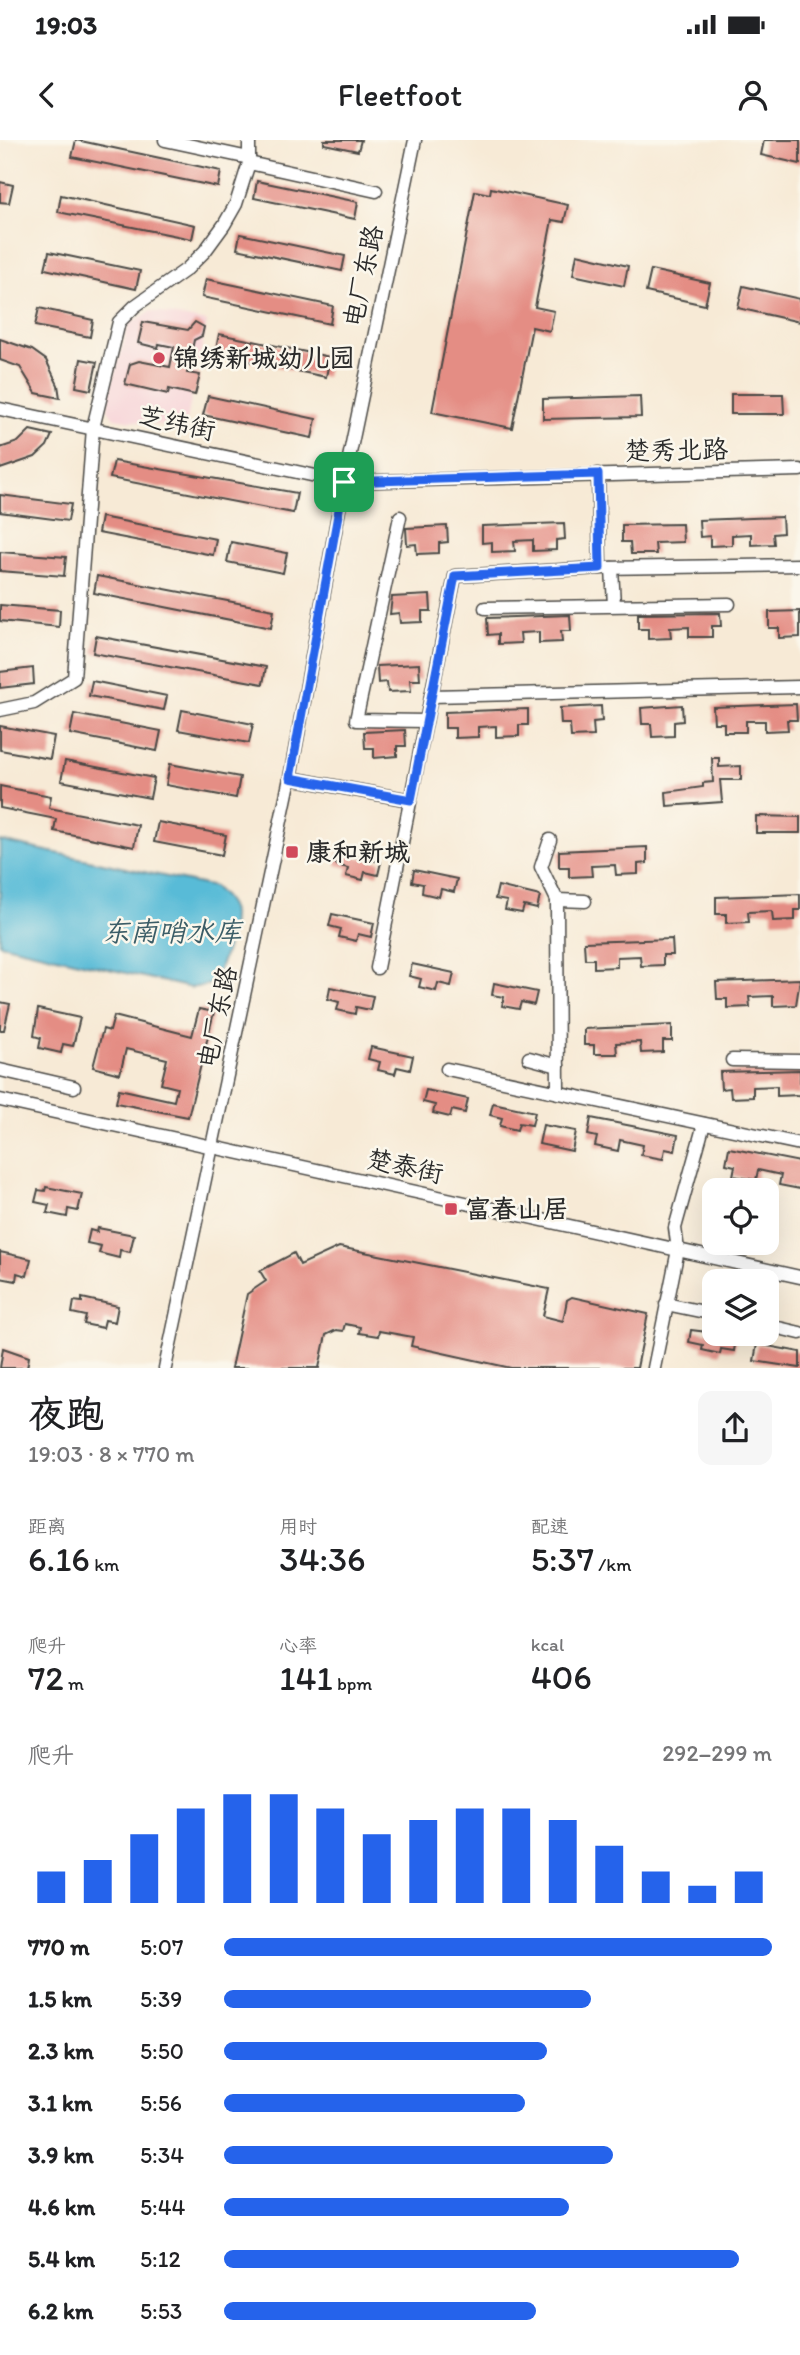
<!DOCTYPE html>
<html lang="zh">
<head>
<meta charset="utf-8">
<style>
  :root { --surface:#fff; --page:#f6f6f6; --text:#202124; --muted:#757577; --accent:#2563eb }
  body { margin:0; font-family:Itim,"LXGW WenKai TC",sans-serif; background:var(--page); color:var(--text); height:100vh; display:flex; flex-direction:column; font-size:26px; white-space:nowrap }
  * { box-sizing:border-box; margin:0 }
  p { font-size:23px; color:var(--muted) }
  .icon { flex:none; width:38px; height:38px; fill:none; stroke:currentColor; stroke-width:2; stroke-linecap:round; stroke-linejoin:round }
  .map { position:relative; height:1228px; overflow:hidden }
  .drawer { display:flex; flex-direction:column; background:var(--surface); flex:1 }
  .drawer>* { flex:none }
  .fabs { position:absolute; left:702px; top:1038px; display:grid; gap:14px }
  .fabs a { display:grid; place-items:center; width:77px; height:77px; border-radius:14px; background:var(--surface); box-shadow:0 7px 28px #0002; font-size:35px }
  .pin { position:absolute; display:grid; place-items:center; width:60px; height:60px; color:#fff; margin:-30px; border-radius:14px; box-shadow:0 4px 10px #0006 }
  .round { display:grid; place-items:center; flex:none; width:74px; height:74px; border-radius:14px; background:var(--page) }
  .head { display:flex; align-items:center; justify-content:space-between; height:119px; padding:0 28px }
  h1 { font-size:38px; font-weight:600; line-height:52px }
  .metrics { display:grid; grid-template-columns:repeat(3,1fr); gap:10px; height:119px; padding:7px 28px }
  .metrics div { display:grid; align-content:center }
  .metrics b { font-size:35px; font-weight:600 }
  .metrics small { font-size:19px; font-weight:400 }
  .metrics p { font-size:19px }
  .chart { height:196px; padding:14px 28px }
  .chart p { display:flex; justify-content:space-between }
  .chart svg { width:100%; height:126px; margin-top:7px; stroke:var(--accent); stroke-width:6 }
  ul { padding:0 28px; list-style:none; font-size:23px }
  li { display:grid; grid-template-columns:112px 84px 1fr; align-items:center; height:52px }
  li i { height:18px; border-radius:9px; background:var(--accent) }
  .status { display:flex; justify-content:space-between; align-items:center; height:49px; padding:0 35px; background:var(--surface); direction:ltr }
  .status svg { height:19px; fill:currentColor }
  header { display:flex; justify-content:space-between; align-items:center; height:91px; padding:0 28px; background:var(--surface); font-size:32px; font-weight:600 }
  .map>svg:first-child { display:block }
  .built { fill:#f7cfd5 }
  .water { fill:#59bbd7; stroke:#427381; stroke-width:2 }
  .building { fill:#e48d84 }
  .lines { fill:none; stroke-linecap:round; stroke-linejoin:round }
  .minor-casing { stroke:#4a4845; stroke-width:15 }
  .minor { stroke:#fff; stroke-width:12 }
  .route-casing { stroke:#fff; stroke-width:14 }
  .route { stroke:#2563eb; stroke-width:9 }
  .poi-dot { fill:#d1495b; stroke:#fbf7ec; stroke-width:2.5 }
  .labels { text-anchor:middle; stroke-width:5; stroke-linejoin:round; paint-order:stroke }
  .street-label { font-size:26px; fill:#2b2b2b; stroke:#fbf7ec }
  .poi-label { font-size:26px; font-weight:bold; fill:#2b2b2b; stroke:#fbf7ec; text-anchor:start }
  .water-label { font-size:28px; font-style:italic; fill:#3b5d67; stroke:#fbf7ec }
</style>
</head>
<body>
<div class="status"><b>19:03</b><svg viewBox="0 0 49 12"><path d="M0 12V9h3v3zM5 12V6h3v6zM10 12V3h3v9zM15 12V0h3v12zM26 1h20v11H26zM47 4h2v5h-2z"/></svg></div>
<header><svg class="icon" aria-label="back" viewBox="0 0 24 24"><path d="M15 5l-7 7 7 7"/></svg>Fleetfoot<svg class="icon" aria-label="person" viewBox="0 0 24 24"><circle cx="12" cy="8" r="4"/><path d="M4 21q1-7 8-7t8 7"/></svg></header>
<div class="map">
<svg width="800" height="1228" viewBox="0 0 800 1228">
  <rect width="100%" height="100%" fill="#fbf7ec"/>
  <filter id="ink" filterUnits="userSpaceOnUse"><feTurbulence type="fractalNoise" baseFrequency=".0143" numOctaves="2"/><feDisplacementMap in="SourceGraphic" scale="14" xChannelSelector="R" yChannelSelector="G"/><feConvolveMatrix kernelMatrix="1 2 1 2 8 2 1 2 1" color-interpolation-filters="sRGB"/></filter>
  <filter id="wash" filterUnits="userSpaceOnUse"><feTurbulence type="fractalNoise" baseFrequency=".00686" numOctaves="4" result="noise"/><feDisplacementMap in="SourceGraphic" scale="28" xChannelSelector="R" yChannelSelector="G"/><feGaussianBlur stdDeviation="1.57" result="paint"/><feColorMatrix in="noise" values="0 0 0 0 0 0 0 0 0 0 0 0 0 0 0 0 0 1.4 0 .05"/><feComposite in="paint" operator="in"/></filter>
  <g filter="url(#wash)">
    <rect width="100%" height="100%" fill="#f7ead6"/>
    <polygon class="built" points="151,171 207,182 185,289 114,278 108,269 109,253 129,184"/>
    <path class="water" d="M 0,701 L 214,747 C 222,755 232,763 232,775 C 232,796 222,826 211,844 L 191,848 L 0,804 Z"/>
    <g id="blocks">
      <g class="building">
        <polygon points="76,0 221,31 218,47 72,17"/>
        <polygon points="324,0 361,0 358,11 324,4"/>
        <polygon points="764,0 800,0 800,24 761,15"/>
        <polygon points="257,41 358,62 355,79 254,58"/>
        <polygon points="0,42 13,45 9,63 0,62"/>
        <polygon points="491,48 568,65 564,82 552,80 535,167 554,171 550,191 532,187 512,288 432,272 475,51 490,54"/>
        <polygon points="61,55 195,85 192,99 58,72"/>
        <polygon points="240,94 345,116 342,131 237,109"/>
        <polygon points="49,112 140,131 136,149 45,129"/>
        <polygon points="577,114 628,126 624,146 573,135"/>
        <polygon points="651,130 710,143 705,165 646,152"/>
        <polygon points="206,139 333,166 330,184 202,157"/>
        <polygon points="743,146 800,159 800,182 738,168"/>
        <polygon points="39,168 93,180 90,197 35,186"/>
        <polygon points="143,182 188,190 195,182 204,187 202,196 194,200 187,233 200,235 195,255 169,249 168,254 125,244 130,224 139,221 170,227 174,207 159,204 158,208 138,203"/>
        <polygon points="219,194 330,217 326,237 215,214"/>
        <polygon points="0,199 32,210 46,220 58,245 60,258 36,253 20,227 0,220"/>
        <polygon points="81,219 97,222 91,250 76,247"/>
        <polygon points="731,254 783,254 784,274 731,274"/>
        <polygon points="208,256 316,279 312,298 203,275"/>
        <polygon points="640,256 641,277 543,279 543,259"/>
        <polygon points="30,290 52,295 47,306 35,317 0,329 0,308 18,302"/>
        <polygon points="114,321 297,353 293,373 110,338"/>
        <polygon points="0,355 71,364 68,381 0,372"/>
        <polygon points="101,377 216,399 213,415 98,393"/>
        <polygon points="782,377 783,393 773,394 774,404 751,405 751,394 732,395 732,405 710,406 710,396 700,397 699,380"/>
        <polygon points="564,383 565,399 556,400 556,410 533,411 533,400 514,401 515,411 492,412 492,402 482,403 482,386"/>
        <polygon points="682,384 683,402 655,403 656,414 631,414 630,402 622,402 622,385"/>
        <polygon points="447,386 448,402 439,403 439,413 417,414 416,404 407,405 406,388"/>
        <polygon points="231,402 287,413 283,433 227,422"/>
        <polygon points="0,412 66,417 64,436 0,431"/>
        <polygon points="97,436 274,470 271,488 94,453"/>
        <polygon points="430,455 431,471 422,471 422,482 400,483 399,473 390,474 392,457"/>
        <polygon points="0,465 60,470 59,487 0,481"/>
        <polygon points="800,471 800,497 779,498 779,488 769,488 769,472"/>
        <polygon points="720,473 721,486 712,486 712,497 689,497 689,487 670,488 671,498 648,499 648,489 638,489 638,474"/>
        <polygon points="570,475 571,491 561,491 562,502 539,503 539,492 520,493 521,503 498,504 498,494 488,495 487,478"/>
        <polygon points="96,496 266,527 263,544 93,513"/>
        <polygon points="419,524 420,540 410,540 411,551 388,552 387,542 378,543 377,526"/>
        <polygon points="33,528 34,544 0,548 0,532"/>
        <polygon points="92,541 167,556 164,570 89,556"/>
        <polygon points="796,564 797,580 787,580 788,590 765,591 765,581 746,581 746,592 724,592 724,583 714,583 713,567"/>
        <polygon points="682,565 683,581 674,582 674,596 652,597 651,584 642,584 641,568"/>
        <polygon points="601,566 602,581 593,582 594,596 571,597 570,584 561,584 560,568"/>
        <polygon points="528,569 528,585 519,585 519,596 496,597 496,586 478,587 478,597 455,598 455,588 445,588 445,572"/>
        <polygon points="182,570 253,584 249,603 178,590"/>
        <polygon points="74,574 161,591 157,611 70,594"/>
        <polygon points="0,586 54,596 50,619 0,610"/>
        <polygon points="405,590 406,606 397,606 397,616 374,618 374,608 365,608 364,592"/>
        <polygon points="712,618 719,618 719,627 741,626 741,640 720,640 722,662 667,666 666,652 703,647 703,643 713,642"/>
        <polygon points="65,621 154,638 150,658 61,641"/>
        <polygon points="170,624 240,637 236,658 166,645"/>
        <polygon points="0,646 51,656 49,668 138,685 134,707 54,691 56,679 0,668"/>
        <polygon points="756,676 800,677 800,693 756,693"/>
        <polygon points="158,682 226,695 222,715 154,702"/>
        <polygon points="647,707 647,723 638,724 638,734 616,735 615,725 591,726 592,736 569,737 569,727 559,727 559,711"/>
        <polygon points="338,713 381,722 378,735 365,732 363,740 346,736 348,728 336,725"/>
        <polygon points="414,730 457,739 454,752 441,749 439,757 422,753 423,744 412,742"/>
        <polygon points="498,746 540,756 537,769 524,766 522,773 505,770 507,761 495,759"/>
        <polygon points="800,754 800,770 795,770 795,780 773,781 772,771 748,772 749,782 726,783 726,774 716,774 716,757"/>
        <polygon points="332,774 374,783 371,797 358,794 356,801 339,797 341,789 329,786"/>
        <polygon points="672,799 673,815 663,815 663,825 641,826 640,816 617,817 617,827 594,828 594,819 585,819 584,802"/>
        <polygon points="412,824 454,833 451,846 438,843 436,851 419,847 421,839 409,836"/>
        <polygon points="800,839 796,865 773,866 773,856 749,857 750,867 727,868 727,859 717,859 716,842"/>
        <polygon points="494,843 537,852 534,865 521,862 519,869 502,866 504,857 492,855"/>
        <polygon points="330,847 373,856 370,870 356,867 355,874 337,870 339,862 328,859"/>
        <polygon points="0,862 10,864 4,890 0,890"/>
        <polygon points="38,869 80,878 73,906 63,904 61,913 39,908 41,898 34,896"/>
        <polygon points="199,869 214,872 188,977 116,963 119,949 174,961 177,948 161,944 167,919 126,909 120,934 93,927 103,889 110,891 114,876 192,896"/>
        <polygon points="672,885 672,901 663,901 663,912 641,913 640,902 616,903 617,914 594,914 594,905 584,905 584,889"/>
        <polygon points="371,907 413,916 410,930 397,927 395,934 378,930 380,922 368,919"/>
        <polygon points="800,930 800,955 777,956 777,946 753,947 753,957 731,958 730,948 721,949 720,932"/>
        <polygon points="426,950 468,959 465,973 452,970 450,977 433,973 435,965 423,962"/>
        <polygon points="493,963 535,972 532,985 519,983 517,990 500,986 502,978 490,975"/>
        <polygon points="591,978 678,995 675,1011 665,1009 663,1019 641,1015 643,1005 620,1000 618,1011 595,1006 597,997 588,995"/>
        <polygon points="543,985 576,991 572,1011 539,1004"/>
        <polygon points="729,1008 800,1022 800,1049 779,1045 781,1035 758,1030 756,1040 733,1036 735,1026 726,1024"/>
        <polygon points="46,1047 82,1054 78,1071 68,1069 67,1077 47,1073 49,1065 35,1062 38,1050 45,1051"/>
        <polygon points="98,1088 134,1095 130,1112 120,1110 119,1118 99,1113 101,1106 87,1103 90,1090 97,1092"/>
        <polygon points="339,1107 549,1149 543,1176 563,1181 567,1160 572,1157 648,1174 637,1228 511,1228 411,1206 413,1197 379,1191 378,1196 359,1193 360,1187 345,1184 343,1191 336,1190 326,1195 319,1228 231,1228 247,1154 266,1141 260,1131 294,1113 300,1125"/>
        <polygon points="0,1112 31,1119 27,1136 17,1133 16,1141 0,1138"/>
        <polygon points="82,1158 118,1166 115,1182 105,1180 103,1188 84,1184 86,1176 72,1173 74,1161 82,1162"/>
        <polygon points="691,1190 723,1194 723,1196 736,1199 734,1211 721,1209 720,1214 702,1210 703,1205 689,1202"/>
        <polygon points="757,1204 800,1212 800,1228 754,1221"/>
        <polygon points="3,1208 29,1217 27,1228 0,1228"/>
      </g>
    </g>
  </g>
  <g filter="url(#ink)">
    <use href="#blocks" fill-opacity="0" stroke="#4a4845" stroke-width="2"/>
    <g class="lines">
      <g class="minor-casing">
        <g id="minor">
          <polyline points="165,0 249,18"/>
          <polyline points="249,23 376,51"/>
          <polyline points="0,269 344,342 800,330"/>
          <polyline points="598,334 600,428"/>
          <polyline points="400,377 356,580 426,581"/>
          <polyline points="612,428 614,465"/>
          <polyline points="485,468 729,464"/>
          <polyline points="431,556 800,547"/>
          <polyline points="0,570 34,563 74,538 93,288 119,182 135,166 187,129 205,111 224,85 236,64 249,23 249,0"/>
          <polyline points="290,638 410,660"/>
          <polyline points="550,700 541,727 557,760 558,953"/>
          <polyline points="557,760 585,761"/>
          <polyline points="377,828 455,436 600,428 800,425"/>
          <polyline points="529,918 558,926"/>
          <polyline points="732,920 800,921"/>
          <polyline points="447,929 800,1004"/>
          <polyline points="0,930 74,947"/>
          <polyline points="0,960 800,1137"/>
          <polyline points="666,1164 714,1174"/>
          <polyline points="766,1185 800,1193"/>
          <polyline points="165,1228 290,638 344,342 415,0"/>
          <polyline points="654,1228 678,1110 675,1088 704,984"/>
        </g>
      </g>
      <use href="#minor" class="minor"/>
    </g>
  </g>
  <g class="lines" filter="url(#ink)">
    <g class="route-casing">
      <polygon id="route" points="598,334 600,428 455,436 411,660 290,638 344,342"/>
    </g>
    <use href="#route" class="route"/>
  </g>
  <g class="poi-dot">
    <circle cx="159" cy="218" r="7"/>
    <rect x="285" y="705" width="14" height="14" rx="3.5"/>
    <rect x="444" y="1062" width="14" height="14" rx="3.5"/>
  </g>
  <g class="labels">
    <g class="street-label">
      <text transform="translate(363 136) rotate(-78)" y="9">电厂东路</text>
      <text transform="translate(177 283) rotate(12)" y="9">芝纬街</text>
      <text transform="translate(676 310) rotate(-1)" y="9">楚秀北路</text>
      <text transform="translate(217 877) rotate(-78)" y="9">电厂东路</text>
      <text transform="translate(405 1026) rotate(12)" y="9">楚泰街</text>
    </g>
    <g class="poi-label">
      <text x="173" y="227">锦绣新城幼儿园</text>
      <text x="306" y="721">康和新城</text>
      <text x="465" y="1078">富春山居</text>
    </g>
    <g class="water-label">
      <text x="172" y="801">东南哨水库</text>
    </g>
  </g>
</svg>
<div class="fabs">
<a><svg class="icon" aria-label="locate" viewBox="0 0 24 24"><circle cx="12" cy="12" r="6"/><path d="M12 2v4M12 18v4M2 12h4M18 12h4"/></svg></a>
<a><svg class="icon" aria-label="layers" viewBox="0 0 24 24"><path d="M12 4l9 5-9 5-9-5zM3 14l9 5 9-5"/></svg></a>
</div>
<div class="pin" style="left:344px;top:342px;background:#1e9e55"><svg class="icon" aria-label="arrive" viewBox="0 0 24 24"><path d="M6 21V4h12l-3 4 3 4H6"/></svg></div>
</div>
<section class="drawer">
<div class="head"><div><h1>夜跑</h1><p>19:03 · 8 × 770 m</p></div><a class="round"><svg class="icon" aria-label="share" viewBox="0 0 24 24"><path d="M12 15V3M7 8l5-5 5 5M5 13v7h14v-7"/></svg></a></div>
<div class="metrics">
<div><p>距离</p><b>6.16<small> km</small></b></div>
<div><p>用时</p><b>34:36</b></div>
<div><p>配速</p><b>5:37<small> /km</small></b></div>
</div>
<div class="metrics">
<div><p>爬升</p><b>72<small> m</small></b></div>
<div><p>心率</p><b>141<small> bpm</small></b></div>
<div><p>kcal</p><b>406</b></div>
</div>
<div class="chart"><p><span>爬升</span>292–299 m</p>
<svg viewBox="0 0 160 44" preserveAspectRatio="none"><path d="M5 44V33M15 44V29M25 44V20M35 44V11M45 44V6M55 44V6M65 44V11M75 44V20M85 44V15M95 44V11M105 44V11M115 44V15M125 44V24M135 44V33M145 44V38M155 44V33"/></svg>
</div>
<ul>
<li><b>770 m</b>5:07<i style="width:100%"></i></li>
<li><b>1.5 km</b>5:39<i style="width:67%"></i></li>
<li><b>2.3 km</b>5:50<i style="width:59%"></i></li>
<li><b>3.1 km</b>5:56<i style="width:55%"></i></li>
<li><b>3.9 km</b>5:34<i style="width:71%"></i></li>
<li><b>4.6 km</b>5:44<i style="width:63%"></i></li>
<li><b>5.4 km</b>5:12<i style="width:94%"></i></li>
<li><b>6.2 km</b>5:53<i style="width:57%"></i></li>
</ul>
</section>
</body>
</html>
